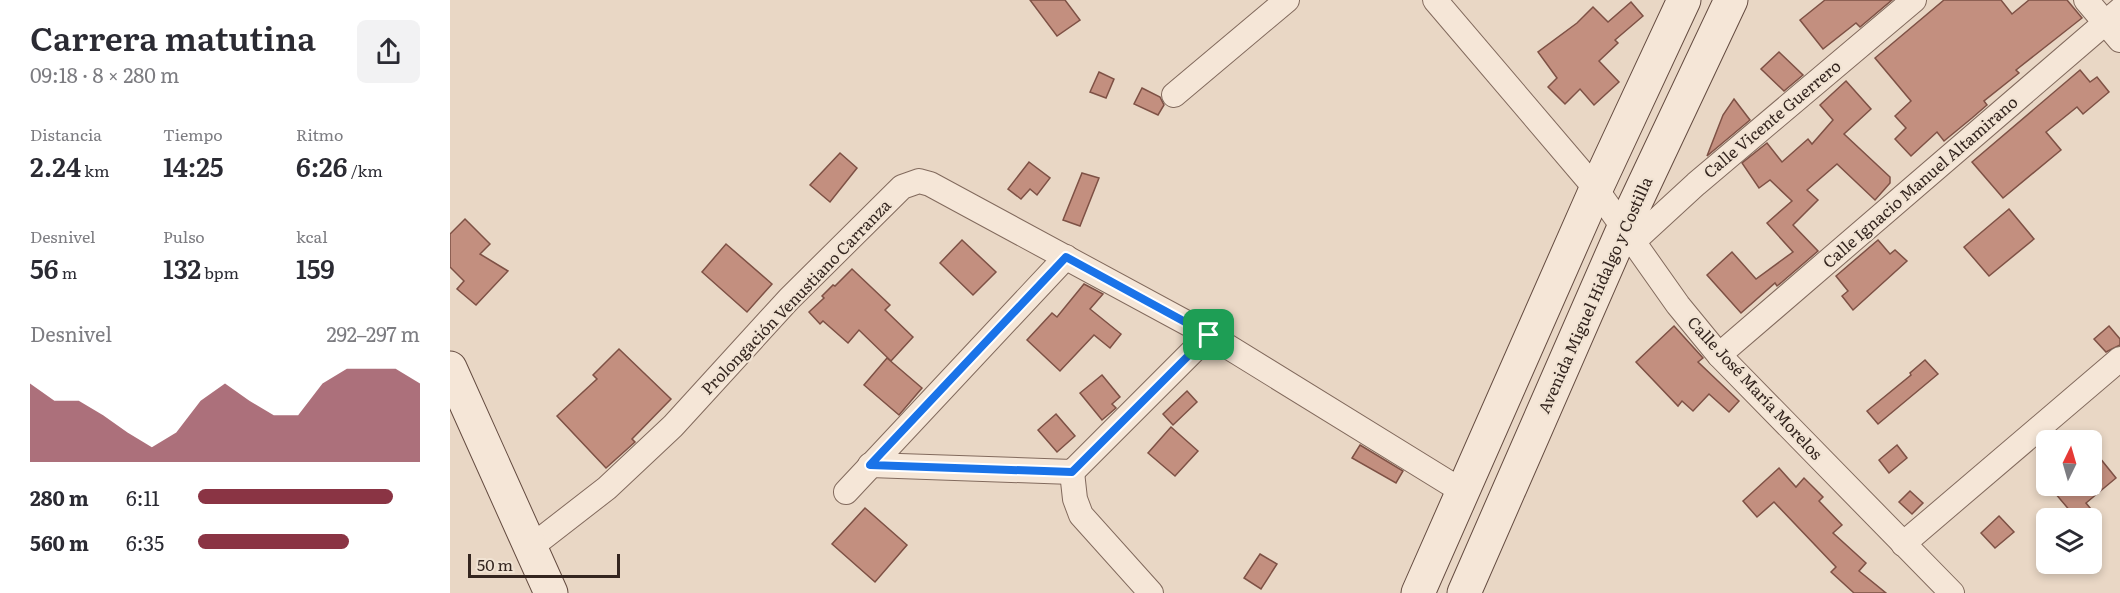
<!DOCTYPE html>
<html lang="es">
<head>
<meta charset="utf-8">
<style>
  :root { --surface:#fff; --page:#f2f2f3; --text:#2b2b33; --muted:#7c7c81; --accent:#8a3444 }
  body { margin:0; font-family:Literata,serif; background:var(--page); color:var(--text); height:100vh; display:flex; flex-direction:column; font-size:22px; white-space:nowrap }
  * { box-sizing:border-box; margin:0 }
  p { font-size:20px; color:var(--muted) }
  .icon { flex:none; width:33px; height:33px; fill:none; stroke:currentColor; stroke-width:2; stroke-linecap:round; stroke-linejoin:round }
  .map { position:relative; flex:1; overflow:hidden }
  .sheet { display:flex; flex-direction:column; background:var(--surface); width:450px }
  .sheet>* { flex:none }
  .needle { width:39px; rotate:5deg }
  .fabs { position:absolute; left:1586px; top:430px; display:grid; gap:12px }
  .fabs a { display:grid; place-items:center; width:66px; height:66px; border-radius:9px; background:var(--surface); box-shadow:0 3px 9px #0003; font-size:30px }
  .scale { position:absolute; left:18px; bottom:15px; width:152px; box-sizing:border-box; padding-left:6px; border:3px solid #34251f; border-top:0; font-size:16px; line-height:21px; white-space:nowrap; color:#34251f; -webkit-text-stroke:4px #f1e3d3; paint-order:stroke }
  .pin { position:absolute; display:grid; place-items:center; width:51px; height:51px; color:#fff; margin:-26px; border-radius:12px; box-shadow:0 3px 9px #0006 }
  .round { display:grid; place-items:center; flex:none; width:63px; height:63px; border-radius:9px; background:var(--page) }
  .headline { display:flex; align-items:center; justify-content:space-between; height:102px; padding:0 30px }
  h1 { font-size:33px; font-weight:600; line-height:45px }
  .figures { display:grid; grid-template-columns:repeat(3,1fr); gap:9px; height:102px; padding:6px 30px }
  .figures div { display:grid; align-content:center }
  .figures b { font-size:26px; font-weight:600 }
  .figures small { font-size:16px; font-weight:400 }
  .figures p { font-size:16px }
  .chart { height:168px; padding:12px 30px }
  .chart p { display:flex; justify-content:space-between }
  .chart svg { width:100%; height:108px; margin-top:6px; fill:var(--accent); opacity:.7 }
  ul { padding:0 30px; list-style:none; font-size:20px }
  li { display:grid; grid-template-columns:96px 72px 1fr; align-items:center; height:45px }
  li i { height:15px; border-radius:8px; background:var(--accent) }
  main { display:flex; flex:1; min-height:0 }
  .map>svg:first-child { display:block }
  .building { fill:#c38f7f; stroke:#7e5145; stroke-width:1.5 }
  .lines { fill:none; stroke-linecap:round; stroke-linejoin:round }
  .street-casing { stroke:#826a5d; stroke-width:26 }
  .secondary-casing { stroke:#644b40; stroke-width:35 }
  .street { stroke:#f5e6d7; stroke-width:24 }
  .secondary { stroke:#f5e6d7; stroke-width:33 }
  .route-casing { stroke:#fff; stroke-width:12 }
  .route { stroke:#1a73e8; stroke-width:8 }
  .labels { text-anchor:middle; stroke-width:4.5; stroke-linejoin:round; paint-order:stroke }
  .street-label { font-size:16px; fill:#34251f; stroke:#f1e3d3 }
</style>
</head>
<body>
<main>
<section class="sheet">
<div class="headline"><div><h1>Carrera matutina</h1><p>09:18 · 8 × 280 m</p></div><a class="round"><svg class="icon" aria-label="share" viewBox="0 0 24 24"><path d="M12 15V3M7 8l5-5 5 5M5 13v7h14v-7"/></svg></a></div>
<div class="figures">
<div><p>Distancia</p><b>2.24<small> km</small></b></div>
<div><p>Tiempo</p><b>14:25</b></div>
<div><p>Ritmo</p><b>6:26<small> /km</small></b></div>
</div>
<div class="figures">
<div><p>Desnivel</p><b>56<small> m</small></b></div>
<div><p>Pulso</p><b>132<small> bpm</small></b></div>
<div><p>kcal</p><b>159</b></div>
</div>
<div class="chart"><p><span>Desnivel</span>292–297 m</p>
<svg viewBox="0 0 160 44" preserveAspectRatio="none"><path d="M0 44V12L10 19L20 19L30 25L40 32L50 38L60 32L70 19L80 12L90 19L100 25L110 25L120 12L130 6L140 6L150 6L160 12V44z"/></svg>
</div>
<ul>
<li><b>280 m</b>6:11<i style="width:88%"></i></li>
<li><b>560 m</b>6:35<i style="width:68%"></i></li>
</ul>
</section>
<div class="map">
<svg width="1670" height="593" viewBox="0 0 1670 593">
  <rect width="100%" height="100%" fill="#e9d7c5"/>
  <g class="building">
    <polygon points="580,0 615,0 630,20 607,36"/>
    <polygon points="1375,0 1442,0 1410,27 1406,23 1373,49 1350,20"/>
    <polygon points="1494,0 1551,0 1562,14 1579,0 1617,0 1632,18 1566,70 1569,73 1534,101 1537,105 1522,118 1494,141 1487,132 1461,156 1445,139 1456,128 1445,116 1461,101 1425,58"/>
    <polygon points="1181,2 1193,16 1165,40 1168,43 1149,61 1169,82 1144,105 1130,89 1115,104 1098,87 1107,78 1088,52 1127,23 1143,7 1158,22"/>
    <polygon points="1329,52 1353,75 1334,91 1311,69"/>
    <polygon points="1630,70 1640,82 1647,77 1659,92 1633,114 1627,107 1596,132 1611,150 1553,198 1522,162"/>
    <polygon points="649,72 664,79 656,98 640,92"/>
    <polygon points="1396,81 1421,109 1394,134 1440,177 1440,183 1425,200 1387,164 1357,190 1368,200 1343,225 1368,251 1332,282 1327,286 1325,283 1291,313 1257,275 1282,252 1306,279 1343,252 1317,223 1342,201 1320,180 1309,188 1292,163 1317,143 1332,162 1358,139 1362,144 1383,120 1370,105"/>
    <polygon points="692,88 710,97 714,105 708,115 684,104"/>
    <polygon points="1284,99 1300,120 1257,156 1273,115"/>
    <polygon points="390,153 407,168 380,202 360,185"/>
    <polygon points="579,162 600,178 587,195 580,189 571,199 558,189"/>
    <polygon points="632,173 649,178 630,226 613,220"/>
    <polygon points="1559,209 1584,239 1539,276 1514,247"/>
    <polygon points="15,219 40,244 30,254 58,271 26,305 7,289 14,281 0,267 0,234"/>
    <polygon points="512,240 546,272 523,295 490,263"/>
    <polygon points="1428,240 1440,254 1445,250 1457,261 1403,310 1392,296 1398,291 1386,276"/>
    <polygon points="276,244 322,284 297,312 252,272"/>
    <polygon points="402,269 440,305 435,310 463,337 441,361 409,330 398,343 373,321 370,324 359,312 374,298 372,296 383,285 385,286"/>
    <polygon points="634,284 653,294 640,309 671,334 660,348 644,335 610,371 577,340 602,313 607,317"/>
    <polygon points="1224,326 1253,358 1248,362 1289,401 1279,412 1259,394 1243,411 1232,401 1228,406 1186,362"/>
    <polygon points="1659,326 1670,339 1670,345 1656,352 1644,339"/>
    <polygon points="169,349 221,399 182,439 185,442 156,468 107,416 147,379 143,375"/>
    <polygon points="437,358 472,388 449,415 414,385"/>
    <polygon points="1475,360 1488,374 1428,424 1417,411 1461,375 1460,373"/>
    <polygon points="652,375 670,397 662,404 666,408 652,420 630,393"/>
    <polygon points="737,391 747,402 723,425 713,414"/>
    <polygon points="606,414 625,436 607,452 588,430"/>
    <polygon points="721,427 748,451 725,476 698,453"/>
    <polygon points="910,445 953,471 946,483 902,458"/>
    <polygon points="1447,445 1457,458 1439,473 1429,460"/>
    <polygon points="1641,447 1666,478 1636,503 1649,519 1627,519 1599,486 1641,486"/>
    <polygon points="1329,468 1346,487 1354,478 1373,497 1369,501 1392,525 1383,533 1416,563 1409,571 1436,593 1404,593 1381,572 1386,567 1324,502 1307,517 1293,501"/>
    <polygon points="1460,491 1473,503 1462,514 1449,502"/>
    <polygon points="415,508 457,545 425,582 382,544"/>
    <polygon points="1549,516 1564,532 1545,548 1531,533"/>
    <polygon points="810,554 827,564 811,589 794,578"/>
  </g>
  <g class="lines">
    <g class="street-casing">
      <g id="street">
        <polyline points="985,0 1146,189 1228,305 1269,355 1502,593"/>
        <polyline points="1636,0 1670,40"/>
        <polyline points="724,95 837,0"/>
        <polyline points="1184,241 1246,184 1464,0"/>
        <polyline points="1269,355 1670,10"/>
        <polyline points="420,465 622,472 759,335"/>
        <polyline points="622,472 625,499 631,515 701,593"/>
        <polyline points="396,492 616,257"/>
        <polyline points="1453,544 1670,359"/>
        <polyline points="81,547 157,488 223,426 339,299 452,187 469,181 480,184 759,335 1012,491"/>
      </g>
    </g>
    <g class="secondary-casing">
      <g id="secondary">
        <polyline points="0,368 101,593"/>
        <polyline points="968,593 1146,189 1234,0"/>
        <polyline points="1014,593 1174,227 1281,0"/>
      </g>
    </g>
    <use href="#street" class="street"/>
    <use href="#secondary" class="secondary"/>
  </g>
  <g class="lines">
    <g class="route-casing">
      <polygon id="route" points="616,257 759,335 622,472 420,465"/>
    </g>
    <use href="#route" class="route"/>
  </g>
  <g class="labels">
    <g class="street-label">
      <text transform="translate(1322 119) rotate(-40)" y="6">Calle Vicente Guerrero</text>
      <text transform="translate(1470 182) rotate(-41)" y="6">Calle Ignacio Manuel Altamirano</text>
      <text transform="translate(1145 295) rotate(-66)" y="6">Avenida Miguel Hidalgo y Costilla</text>
      <text transform="translate(346 297) rotate(-46)" y="6">Prolongación Venustiano Carranza</text>
      <text transform="translate(1305 388) rotate(47)" y="6">Calle José María Morelos</text>
    </g>
  </g>
</svg>
<div class="fabs">
<a><svg class="needle" viewBox="-14 -14 28 28"><path d="M0-13l5 13h-10z" fill="#e53935"/><path d="M0 13l5-13h-10z" fill="#7c7c81"/></svg></a>
<a><svg class="icon" aria-label="layers" viewBox="0 0 24 24"><path d="M12 4l9 5-9 5-9-5zM3 14l9 5 9-5"/></svg></a>
</div>
<div class="scale">50 m</div>
<div class="pin" style="left:759px;top:335px;background:#1e9e55"><svg class="icon" aria-label="arrive" viewBox="0 0 24 24"><path d="M6 21V4h12l-3 4 3 4H6"/></svg></div>
</div>
</main>
</body>
</html>
